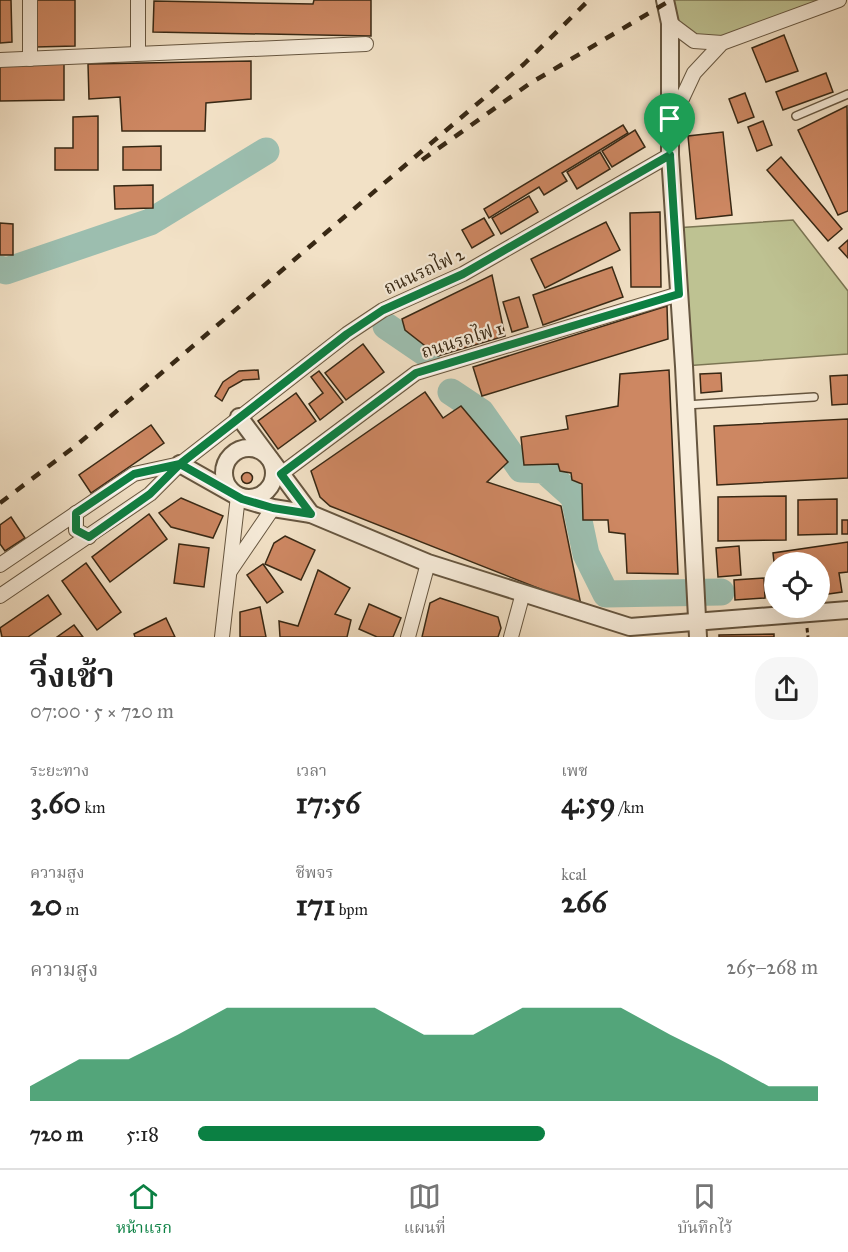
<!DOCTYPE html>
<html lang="th">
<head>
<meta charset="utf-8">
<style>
  :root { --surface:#fff; --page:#f6f6f6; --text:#222; --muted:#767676; --line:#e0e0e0; --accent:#0b8043 }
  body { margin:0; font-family:"IM FELL Great Primer","Noto Serif Thai",serif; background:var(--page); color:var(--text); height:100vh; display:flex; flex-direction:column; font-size:22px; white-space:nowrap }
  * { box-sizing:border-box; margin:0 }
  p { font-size:20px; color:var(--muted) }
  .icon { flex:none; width:33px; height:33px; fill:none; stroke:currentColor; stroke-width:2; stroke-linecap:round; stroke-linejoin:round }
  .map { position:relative; height:637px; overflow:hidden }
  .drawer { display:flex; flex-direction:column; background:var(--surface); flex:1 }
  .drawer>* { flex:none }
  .controls { position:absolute; left:764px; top:552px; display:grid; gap:12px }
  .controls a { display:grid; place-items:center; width:66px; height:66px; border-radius:50%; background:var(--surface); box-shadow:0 6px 24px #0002; font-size:30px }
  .pin { position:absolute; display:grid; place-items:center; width:51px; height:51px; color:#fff; margin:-62px -26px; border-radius:50% 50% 50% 0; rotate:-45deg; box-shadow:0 0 6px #0007 }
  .pin .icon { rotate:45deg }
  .round { display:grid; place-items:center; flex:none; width:63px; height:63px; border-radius:24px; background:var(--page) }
  .overview { display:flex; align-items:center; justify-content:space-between; height:102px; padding:0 30px }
  h1 { font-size:33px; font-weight:700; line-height:45px }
  .figures { display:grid; grid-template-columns:repeat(3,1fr); gap:9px; height:102px; padding:6px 30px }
  .figures div { display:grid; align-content:center }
  .figures b { font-size:30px; font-weight:700 }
  .figures small { font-size:16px; font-weight:400 }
  .figures p { font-size:16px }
  .chart { height:168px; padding:12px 30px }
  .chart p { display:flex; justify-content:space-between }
  .chart svg { width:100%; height:108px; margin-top:6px; fill:var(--accent); opacity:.7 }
  ul { padding:0 30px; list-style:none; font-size:20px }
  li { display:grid; grid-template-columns:96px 72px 1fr; align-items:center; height:45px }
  li i { height:15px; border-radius:8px; background:var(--accent) }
  .menu { display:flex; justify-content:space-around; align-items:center; height:84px; border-top:2px solid var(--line); background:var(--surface); font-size:16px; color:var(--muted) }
  .menu a { display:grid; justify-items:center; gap:3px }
  .menu .selected { color:var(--accent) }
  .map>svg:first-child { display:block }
  .green { fill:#bec292; stroke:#7b7553; stroke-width:1.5 }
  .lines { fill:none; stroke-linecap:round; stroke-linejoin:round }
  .river { stroke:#9cbeaf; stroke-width:27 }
  .building { fill:#cd8762; stroke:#382814; stroke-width:1.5 }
  .service-casing { stroke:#665640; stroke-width:10 }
  .minor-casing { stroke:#665640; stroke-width:16 }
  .tertiary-casing { stroke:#665640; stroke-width:20 }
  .path { stroke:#382814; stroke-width:3; stroke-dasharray:4.5 3; stroke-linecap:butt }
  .service { stroke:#f7ecda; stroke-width:7 }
  .minor { stroke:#f7ecda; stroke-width:14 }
  .tertiary { stroke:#f7ecda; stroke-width:16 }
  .rail { stroke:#382814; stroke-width:4.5; stroke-dasharray:10 10; stroke-linecap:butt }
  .route-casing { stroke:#fff; stroke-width:12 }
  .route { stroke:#0b8043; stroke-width:8 }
  .labels { text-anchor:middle; stroke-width:4.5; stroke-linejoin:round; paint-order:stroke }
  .street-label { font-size:18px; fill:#382814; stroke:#f7ecda }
</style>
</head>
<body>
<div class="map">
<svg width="848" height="637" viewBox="0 0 848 637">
  <rect width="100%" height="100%" fill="#f2e1c6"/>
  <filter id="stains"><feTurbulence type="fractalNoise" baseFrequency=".00333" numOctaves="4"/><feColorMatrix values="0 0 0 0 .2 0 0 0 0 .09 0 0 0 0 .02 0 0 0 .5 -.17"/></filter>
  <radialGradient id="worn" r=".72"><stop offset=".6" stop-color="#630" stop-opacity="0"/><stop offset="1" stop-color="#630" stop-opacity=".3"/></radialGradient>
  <g class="green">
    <polygon points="665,0 839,0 722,43 686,37"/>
    <polygon points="793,220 848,291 848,354 684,366 675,228"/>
  </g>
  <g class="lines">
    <g class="river">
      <polyline points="0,269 6,271 150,222 266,151"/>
      <polyline points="386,326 427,354"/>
      <polyline points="451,392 481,412 521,469 544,470 574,497 586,554 606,594 721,592"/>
    </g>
  </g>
  <g class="building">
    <polygon points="0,0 11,0 12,42 0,43"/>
    <polygon points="35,0 75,0 75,46 36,47"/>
    <polygon points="314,0 371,0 371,36 153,32 154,1 313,4"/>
    <polygon points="784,35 798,71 766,82 752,48"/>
    <polygon points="251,61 251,99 206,103 205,131 122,131 120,97 89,99 88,64"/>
    <polygon points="0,64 64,64 64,100 0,101"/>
    <polygon points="826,73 833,92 783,110 776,92"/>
    <polygon points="745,93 754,117 738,123 729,99"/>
    <polygon points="847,106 848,211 838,215 798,130"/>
    <polygon points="98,116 98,170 55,170 55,148 73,148 73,117"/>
    <polygon points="763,121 772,145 757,151 748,127"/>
    <polygon points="623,125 628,133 562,173 567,181 544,195 539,187 489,218 484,209"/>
    <polygon points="635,130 645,147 612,167 602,151"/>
    <polygon points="723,132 732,215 696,219 688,136"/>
    <polygon points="161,146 161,170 123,170 123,147"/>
    <polygon points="600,152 610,169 577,189 567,172"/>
    <polygon points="781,157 842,229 828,241 767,170"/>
    <polygon points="153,185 153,208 115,209 114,186"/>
    <polygon points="529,196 538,212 501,234 492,218"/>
    <polygon points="660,212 661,287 631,287 630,213"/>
    <polygon points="484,218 494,235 472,248 462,230"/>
    <polygon points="606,222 620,250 545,288 531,259"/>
    <polygon points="0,223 13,224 13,255 0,255"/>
    <polygon points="848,240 848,258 839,248"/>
    <polygon points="612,267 623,297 543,325 533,295"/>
    <polygon points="492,275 505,336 438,356 405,330 402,319"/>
    <polygon points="519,297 528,327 512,332 503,302"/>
    <polygon points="667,306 668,339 482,396 473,367"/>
    <polygon points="363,344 384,372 346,400 325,373"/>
    <polygon points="258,370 259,379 243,380 229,388 222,401 215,396 223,382 239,371"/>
    <polygon points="669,370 678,574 627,573 625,534 609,532 608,520 583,520 582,484 572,480 571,473 560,471 558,464 524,465 521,437 568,429 566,416 618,406 620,374"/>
    <polygon points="319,371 343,402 320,420 309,404 323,393 311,377"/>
    <polygon points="721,373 722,391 701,393 700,374"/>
    <polygon points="848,375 848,404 832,405 830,376"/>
    <polygon points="425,392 443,418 461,406 508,462 487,482 561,506 581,605 330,506 320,497 311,471"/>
    <polygon points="296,393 316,421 278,449 258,421"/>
    <polygon points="848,419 848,478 717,485 714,426"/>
    <polygon points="151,425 164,443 91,493 79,475"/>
    <circle cx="247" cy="478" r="5.5"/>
    <polygon points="786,496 786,540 718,541 718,497"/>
    <polygon points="181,498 223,516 213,538 171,527 159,513"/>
    <polygon points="837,499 837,534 798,535 798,500"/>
    <polygon points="149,514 167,539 110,582 92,557"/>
    <polygon points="11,517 25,538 5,551 0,544 0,525"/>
    <rect x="842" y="520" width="6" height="14"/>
    <polygon points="285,536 315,550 301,580 265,564 274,543"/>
    <polygon points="848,542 848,572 839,573 842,592 822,595 819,562 774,562 773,553"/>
    <polygon points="179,544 209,548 204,587 174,583"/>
    <polygon points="739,546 741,575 718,577 716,548"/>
    <polygon points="86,563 121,612 97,630 62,581"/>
    <polygon points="263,564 283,592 267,603 247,575"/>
    <polygon points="318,570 350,588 335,614 351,620 347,637 280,637 279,621 298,626"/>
    <polygon points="764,578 765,598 735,600 734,580"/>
    <polygon points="48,595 61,614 28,637 2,637 0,628"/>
    <polygon points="440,598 498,617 501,628 498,637 422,637 430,603"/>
    <polygon points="369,604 401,618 393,637 377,637 359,629"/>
    <polygon points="260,607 266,637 240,637 240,612"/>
    <polygon points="166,618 175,637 135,637 134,634"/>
    <polygon points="74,625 83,637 57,637"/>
    <polygon points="774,634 774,637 719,637 719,635"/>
  </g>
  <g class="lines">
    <g class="service-casing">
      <g id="service">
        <polyline points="796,116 848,94"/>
        <polyline points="686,405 814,397"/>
      </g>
    </g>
    <g class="minor-casing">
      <g id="minor">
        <polyline points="30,0 30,59"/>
        <polyline points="670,23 694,41 722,43"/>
        <polyline points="138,53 138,0"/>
        <polyline points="0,60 366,44"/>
        <polyline points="675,123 679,105 694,73 722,43 839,0"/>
        <polyline points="281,474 416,373 679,294"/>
        <polyline points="76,513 76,530 89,537"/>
        <polyline points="0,565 134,474 180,464"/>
        <polyline points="230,571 273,508"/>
        <polyline points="0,596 150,494 180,464 347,334 383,310 463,274 670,155 671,148"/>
        <polyline points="222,637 238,496"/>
        <polyline points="408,637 428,563"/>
        <polyline points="511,637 523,593"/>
      </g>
    </g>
    <g class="tertiary-casing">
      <g id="tertiary">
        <polyline points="665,0 670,23 670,155 684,366 698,637"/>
        <polyline points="239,417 311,514"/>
        <circle cx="249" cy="473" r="25"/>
        <polyline points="180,464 242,499 273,508 311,514 428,563 630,627 848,610"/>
      </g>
    </g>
    <polyline class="path" points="807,628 808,637"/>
    <use href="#service" class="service"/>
    <use href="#minor" class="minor"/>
    <use href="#tertiary" class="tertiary"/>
    <g class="rail">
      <polyline points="422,160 529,84 671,0"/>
      <polyline points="0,503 78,444 524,64 589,0"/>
    </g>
  </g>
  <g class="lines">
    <g class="route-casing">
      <polyline id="route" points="670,155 463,274 383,310 347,334 180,464 150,494 89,537 76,530 76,513 134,474 180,464 242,499 273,508 311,514 281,474 416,373 679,294 670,155"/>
    </g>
    <use href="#route" class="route"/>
  </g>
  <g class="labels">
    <g class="street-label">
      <text transform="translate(424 271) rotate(-25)" y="6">ถนนรถไฟ 2</text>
      <text transform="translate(462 340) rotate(-17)" y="6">ถนนรถไฟ 1</text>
    </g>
  </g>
  <rect width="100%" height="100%" filter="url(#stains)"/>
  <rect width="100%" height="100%" fill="url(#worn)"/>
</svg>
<div class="controls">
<a><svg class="icon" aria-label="locate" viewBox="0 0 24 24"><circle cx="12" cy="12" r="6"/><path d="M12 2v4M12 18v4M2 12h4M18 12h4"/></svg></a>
</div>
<div class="pin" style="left:670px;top:155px;background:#1e9e55"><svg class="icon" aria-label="arrive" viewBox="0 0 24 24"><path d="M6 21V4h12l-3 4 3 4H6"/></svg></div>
</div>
<section class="drawer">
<div class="overview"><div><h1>วิ่งเช้า</h1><p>07:00 · 5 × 720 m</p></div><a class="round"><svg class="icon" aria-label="share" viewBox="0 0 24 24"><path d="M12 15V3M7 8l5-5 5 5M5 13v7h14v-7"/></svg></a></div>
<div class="figures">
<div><p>ระยะทาง</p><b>3.60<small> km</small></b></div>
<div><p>เวลา</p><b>17:56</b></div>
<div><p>เพซ</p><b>4:59<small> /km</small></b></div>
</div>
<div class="figures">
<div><p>ความสูง</p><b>20<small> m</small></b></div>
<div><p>ชีพจร</p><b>171<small> bpm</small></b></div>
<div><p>kcal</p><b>266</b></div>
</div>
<div class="chart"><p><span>ความสูง</span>265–268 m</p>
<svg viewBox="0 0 160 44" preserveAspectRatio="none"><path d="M0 44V38L10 27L20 27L30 17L40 6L50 6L60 6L70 6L80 17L90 17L100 6L110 6L120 6L130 17L140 27L150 38L160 38V44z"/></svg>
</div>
<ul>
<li><b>720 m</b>5:18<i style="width:56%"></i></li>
</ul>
</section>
<nav class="menu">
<a class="selected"><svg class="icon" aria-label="home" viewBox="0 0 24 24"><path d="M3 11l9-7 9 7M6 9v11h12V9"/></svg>หน้าแรก</a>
<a><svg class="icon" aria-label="map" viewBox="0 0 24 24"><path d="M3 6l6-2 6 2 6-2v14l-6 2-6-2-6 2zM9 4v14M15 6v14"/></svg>แผนที่</a>
<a><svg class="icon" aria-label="saved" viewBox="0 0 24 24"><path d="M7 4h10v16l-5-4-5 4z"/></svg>บันทึกไว้</a>
</nav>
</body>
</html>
